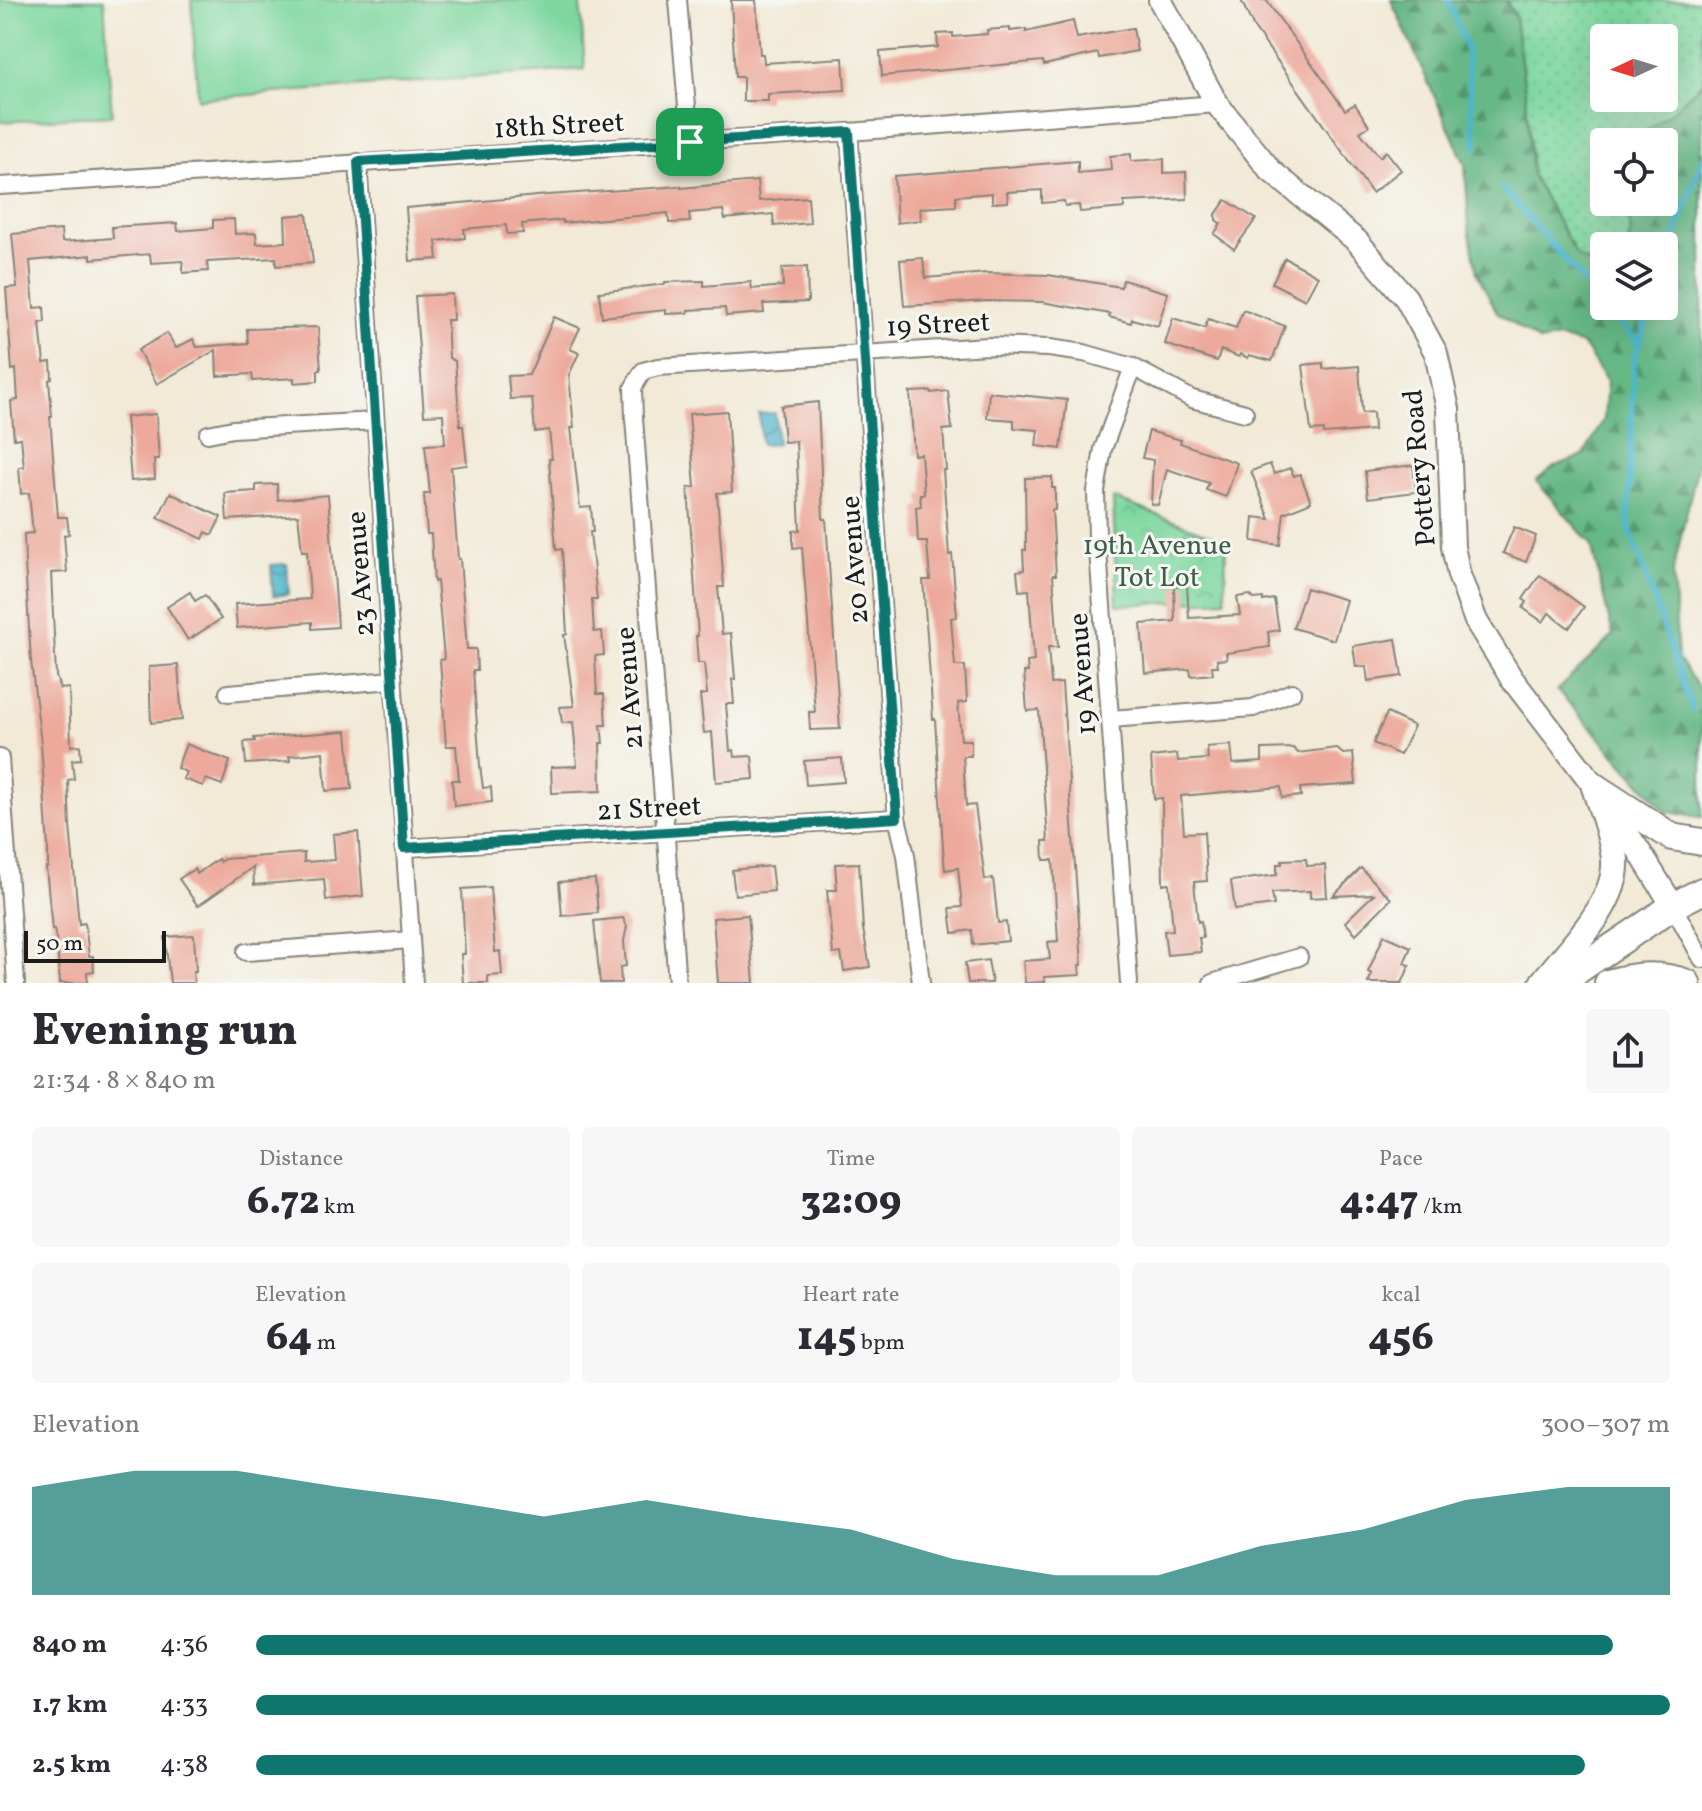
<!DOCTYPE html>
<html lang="en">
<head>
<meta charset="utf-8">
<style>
  :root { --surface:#fff; --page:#f7f7f7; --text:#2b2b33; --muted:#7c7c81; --accent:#0f766e }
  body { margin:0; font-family:Vollkorn,serif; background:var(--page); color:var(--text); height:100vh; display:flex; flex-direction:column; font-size:30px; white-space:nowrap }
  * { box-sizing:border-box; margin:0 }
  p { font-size:26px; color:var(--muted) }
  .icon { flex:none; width:44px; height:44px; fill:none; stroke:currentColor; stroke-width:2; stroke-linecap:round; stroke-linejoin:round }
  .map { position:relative; height:983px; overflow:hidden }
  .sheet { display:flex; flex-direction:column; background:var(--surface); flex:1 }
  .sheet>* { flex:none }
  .needle { width:52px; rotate:266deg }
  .controls { position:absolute; left:1590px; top:24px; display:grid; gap:16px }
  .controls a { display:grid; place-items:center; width:88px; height:88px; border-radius:8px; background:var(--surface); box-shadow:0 8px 32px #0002; font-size:40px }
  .scale { position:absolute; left:24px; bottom:20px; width:142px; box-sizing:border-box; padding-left:8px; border:4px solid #1c1c1c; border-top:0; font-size:22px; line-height:28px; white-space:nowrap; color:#1c1c1c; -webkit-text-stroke:6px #f6f6f2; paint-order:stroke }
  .pin { position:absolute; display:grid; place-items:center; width:68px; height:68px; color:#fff; margin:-34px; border-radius:16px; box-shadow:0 4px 12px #0006 }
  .round { display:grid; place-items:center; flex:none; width:84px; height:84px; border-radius:8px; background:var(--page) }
  .headline { display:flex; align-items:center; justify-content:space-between; height:136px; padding:0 32px }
  h1 { font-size:44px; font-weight:800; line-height:60px }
  .stats { display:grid; grid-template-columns:repeat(3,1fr); gap:12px; height:136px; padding:8px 32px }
  .stats div { display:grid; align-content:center; border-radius:8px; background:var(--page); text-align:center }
  .stats b { font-size:40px; font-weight:800 }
  .stats small { font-size:22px; font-weight:400 }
  .stats p { font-size:22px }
  .chart { height:224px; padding:16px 32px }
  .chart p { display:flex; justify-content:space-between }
  .chart svg { width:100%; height:144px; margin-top:8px; fill:var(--accent); opacity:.7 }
  ul { padding:0 32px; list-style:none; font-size:26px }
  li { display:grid; grid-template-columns:128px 96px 1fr; align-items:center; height:60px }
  li i { height:20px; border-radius:10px; background:var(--accent) }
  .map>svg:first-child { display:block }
  .grass { fill:url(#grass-dots); stroke:#4c7a5d; stroke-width:2; fill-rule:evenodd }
  .forest { fill:url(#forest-firs); stroke:#416a50; stroke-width:2 }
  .park { fill:url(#park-crowns); stroke:#4c7a5d; stroke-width:2 }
  .pitch { fill:#7dd79e; stroke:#4c7a5d; stroke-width:2 }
  .water { fill:url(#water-waves); stroke:#356974; stroke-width:2 }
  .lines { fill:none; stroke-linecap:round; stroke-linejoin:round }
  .stream { stroke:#4eb6cc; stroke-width:6 }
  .building { fill:#edaa9c }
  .minor-casing { stroke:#87837a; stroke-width:20 }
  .tertiary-casing { stroke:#87837a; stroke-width:26 }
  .primary-casing { stroke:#87837a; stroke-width:30 }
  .minor { stroke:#fff; stroke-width:16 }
  .tertiary { stroke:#fff; stroke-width:22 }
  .primary { stroke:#fff; stroke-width:26 }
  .route-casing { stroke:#fff; stroke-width:16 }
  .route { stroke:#0f766e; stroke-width:10 }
  .labels { text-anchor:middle; stroke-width:6; stroke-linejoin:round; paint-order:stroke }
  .street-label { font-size:28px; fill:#1c1c1c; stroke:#f6f6f2 }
  .park-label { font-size:28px; fill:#3e5d4a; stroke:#f6f6f2 }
</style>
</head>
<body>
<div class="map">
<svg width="1702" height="983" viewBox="0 0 1702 983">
  <defs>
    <pattern id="grass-dots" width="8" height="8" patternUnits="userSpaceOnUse" patternTransform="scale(2)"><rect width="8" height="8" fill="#7dd79e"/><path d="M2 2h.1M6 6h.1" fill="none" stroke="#6bb888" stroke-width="1.8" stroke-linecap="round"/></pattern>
    <pattern id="forest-firs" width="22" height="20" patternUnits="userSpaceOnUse" patternTransform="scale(2)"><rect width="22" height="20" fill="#66b885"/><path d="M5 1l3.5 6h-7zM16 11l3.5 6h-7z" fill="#53956c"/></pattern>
    <pattern id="park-crowns" width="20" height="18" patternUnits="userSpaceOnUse" patternTransform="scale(2)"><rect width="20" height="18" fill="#7dd79e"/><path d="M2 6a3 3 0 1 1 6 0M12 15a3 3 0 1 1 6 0" fill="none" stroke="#6bb888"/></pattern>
    <pattern id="water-waves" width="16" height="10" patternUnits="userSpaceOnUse" patternTransform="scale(2)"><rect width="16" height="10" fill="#4eb6cc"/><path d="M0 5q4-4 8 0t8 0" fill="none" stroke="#4093a5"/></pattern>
  </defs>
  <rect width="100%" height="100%" fill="#f6f6f2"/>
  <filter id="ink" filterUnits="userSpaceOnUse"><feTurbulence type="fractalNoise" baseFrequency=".0125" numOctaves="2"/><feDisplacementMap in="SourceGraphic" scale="16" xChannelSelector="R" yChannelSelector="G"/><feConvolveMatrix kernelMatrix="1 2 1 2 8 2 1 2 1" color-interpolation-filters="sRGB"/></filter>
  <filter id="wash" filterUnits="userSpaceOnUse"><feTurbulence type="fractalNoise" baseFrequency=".006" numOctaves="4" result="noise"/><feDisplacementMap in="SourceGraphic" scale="32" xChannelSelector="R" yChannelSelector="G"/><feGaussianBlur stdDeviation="1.8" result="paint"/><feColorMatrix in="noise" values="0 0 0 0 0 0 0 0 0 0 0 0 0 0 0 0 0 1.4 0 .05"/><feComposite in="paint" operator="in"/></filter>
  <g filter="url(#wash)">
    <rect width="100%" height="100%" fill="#f2ead7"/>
    <path class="grass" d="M 1506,0 L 1702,1 L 1702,83 L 1675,109 L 1632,142 L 1604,142 L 1604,202 L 1626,202 L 1631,232 L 1627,246 L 1604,246 L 1602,272 L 1577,256 L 1532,175 L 1526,98 L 1515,17 ZM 1604,38 L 1664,38 L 1664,98 L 1604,98 Z"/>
    <polygon class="forest" points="1391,0 1506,0 1515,17 1526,98 1532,175 1577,256 1604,271 1604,306 1664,306 1664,246 1627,246 1631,232 1626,202 1664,202 1664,142 1632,142 1675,109 1702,83 1702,447 1673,571 1678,659 1702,692 1702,817 1666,812 1557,690 1613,636 1591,544 1536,481 1554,467 1584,455 1604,419 1607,382 1583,345 1559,338 1540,342 1497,312 1477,273 1469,229 1465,164"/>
    <polygon class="park" points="1113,498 1226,541 1225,600 1117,605"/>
    <g class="pitch">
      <polygon points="0,0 104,0 112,115 0,122"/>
      <polygon points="191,0 580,0 585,69 198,99"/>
    </g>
    <g class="water">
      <polygon points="775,413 777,444 761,445 759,414"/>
      <polygon points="287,564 289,594 273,596 271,565"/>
    </g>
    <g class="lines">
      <g class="stream">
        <polyline points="1448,0 1466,47 1476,148"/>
        <polyline points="1502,188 1604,304"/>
        <polyline points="1664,268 1702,160"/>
        <polyline points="1605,306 1638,343"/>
        <polyline points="1651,306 1634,360 1628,525 1692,709"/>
      </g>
    </g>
    <g id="blocks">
      <g class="building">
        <polygon points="731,0 756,0 760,54 763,54 764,63 843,58 845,90 768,94 768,101 743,101 743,77 735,77"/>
        <polygon points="1241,0 1266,0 1345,110 1355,104 1369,126 1360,132 1380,157 1386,151 1401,170 1372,193 1254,28"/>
        <polygon points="1073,21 1077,38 1133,28 1137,51 1099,58 1098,53 1044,65 1043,61 882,76 880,52 938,47 937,34 953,33 953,37 987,34 987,30 1010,28 1010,31 1026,29 1026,32"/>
        <polygon points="1131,154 1131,161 1164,159 1164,173 1186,172 1187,199 1124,202 1124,208 1080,212 1079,205 1065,206 1064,201 1042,203 1042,190 1007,192 1008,202 992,203 992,193 956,196 956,206 920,208 921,220 897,223 894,176 1078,161 1078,173 1111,170 1110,156"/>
        <polygon points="757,181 759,201 808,197 810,223 774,226 773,214 725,219 723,210 689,213 690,222 669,223 668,213 563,223 563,220 522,224 523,233 507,234 506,225 464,229 465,238 436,241 438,259 410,261 406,208 548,195 681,186 681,188"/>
        <polygon points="1226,200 1256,219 1234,249 1214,234 1221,224 1216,220 1216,214"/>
        <polygon points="307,214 313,263 276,266 276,258 207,262 208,271 183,273 183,261 151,263 150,254 91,259 91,255 30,261 34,308 44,307 45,322 40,323 44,363 51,362 52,379 49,380 52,417 50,417 58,517 67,517 69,534 64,535 67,572 51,573 56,676 60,689 69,688 71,746 80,745 81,759 72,760 74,779 68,780 70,826 79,924 85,923 89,956 93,956 94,971 87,972 88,983 60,983 57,944 54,929 52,930 46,867 48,867 48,848 41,743 31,661 25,562 24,534 33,533 29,493 21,494 19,467 24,467 21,438 14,439 11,401 18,400 16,369 12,370 6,288 17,287 12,234 61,230 62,242 113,238 112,227 177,223 178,231 213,228 213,220 234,219 235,234 256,233 257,244 286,242 285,216"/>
        <polygon points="923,258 925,278 988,273 1048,275 1121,287 1123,280 1168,293 1158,326 1132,319 1131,323 1109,317 1110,314 1042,302 988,301 904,306 900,260"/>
        <polygon points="1285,258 1318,276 1305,300 1272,283"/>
        <polygon points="807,267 808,302 763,304 764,313 726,316 725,308 688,310 688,313 666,314 666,310 602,317 599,292 665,284 665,282 704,281 704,286 751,282 752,289 783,286 782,268"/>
        <polygon points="452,294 453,320 447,320 449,358 455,361 460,426 463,426 467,465 451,467 458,559 460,559 467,649 476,649 477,670 473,670 480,766 483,788 491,787 492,802 454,806 452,780 459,780 456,746 446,746 440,660 444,659 440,613 437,581 434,582 431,534 427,534 424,494 430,494 425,445 445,444 443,414 424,415 415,296"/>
        <polygon points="1243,310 1285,326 1272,361 1249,355 1248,358 1240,354 1239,357 1221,350 1217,361 1165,344 1173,318 1205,328 1208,319 1236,328"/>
        <polygon points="554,317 580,328 570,349 579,353 569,375 574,428 571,428 580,508 591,507 593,532 590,532 597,600 592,600 594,632 602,631 604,655 595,656 597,694 604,694 606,725 601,725 603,743 600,743 601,791 552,793 551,767 577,766 573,722 562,723 560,707 574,706 564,635 567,634 562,549 556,550 549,459 552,459 549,430 535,432 532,398 510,399 508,376 529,375"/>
        <polygon points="318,327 321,370 318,370 318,381 294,383 294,378 253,381 252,374 217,376 216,350 157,384 138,350 167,333 176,348 193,339 197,347 248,343 247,329"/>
        <polygon points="1323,363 1323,369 1359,366 1362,413 1373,412 1374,430 1324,434 1324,430 1311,431 1303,365"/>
        <polygon points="931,391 931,393 948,391 952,429 943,430 946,470 943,470 949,555 952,554 957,617 951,618 955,666 965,666 967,702 958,703 961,740 971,740 971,756 963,756 966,806 975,805 985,880 993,878 998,923 1006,922 1008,941 973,945 972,930 953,933 950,908 962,907 958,868 945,870 943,848 935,719 933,719 923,580 930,580 927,542 918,542 916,507 921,506 920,494 924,494 921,454 914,455 910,392"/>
        <polygon points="989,392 1067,400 1061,449 1036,446 1038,430 1014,428 1014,420 987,418"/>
        <polygon points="818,402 823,519 826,519 840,729 810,730 809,712 815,712 802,547 793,548 793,531 800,530 796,441 784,442 781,406"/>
        <polygon points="727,411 732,492 717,493 724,587 718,587 722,634 731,633 735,679 732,679 734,704 726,704 730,751 734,750 735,757 752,756 754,779 716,782 712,732 704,733 700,695 707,694 704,663 698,663 696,636 698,636 688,488 695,487 689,414"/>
        <polygon points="156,414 159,459 154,459 155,479 131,481 126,417"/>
        <polygon points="1149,431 1181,440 1180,443 1237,463 1226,497 1206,490 1209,483 1167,469 1158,505 1151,504 1153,460 1142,458"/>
        <polygon points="1270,464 1274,474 1290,468 1294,476 1300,474 1311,502 1284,513 1280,545 1252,541 1254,517 1270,519 1251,471"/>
        <polygon points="1413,465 1416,492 1368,498 1365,471"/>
        <polygon points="1052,477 1052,488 1055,488 1055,510 1052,510 1056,575 1053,575 1058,647 1048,647 1051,684 1062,683 1082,965 1079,965 1080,975 1044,977 1045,982 1025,983 1023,961 1050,959 1048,942 1058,941 1053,860 1044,860 1043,841 1048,841 1039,710 1027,711 1024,672 1028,672 1027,662 1034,661 1029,590 1019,591 1017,571 1024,570 1023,550 1026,550 1025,478"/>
        <polygon points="277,484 278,500 328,495 338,627 312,629 312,622 237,628 235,604 310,599 307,551 302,551 298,515 227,520 225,493 256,491 256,485"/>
        <polygon points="170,493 221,517 212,535 206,532 203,539 158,518"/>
        <polygon points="1514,527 1536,536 1526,562 1503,553"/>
        <polygon points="1540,575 1584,607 1569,628 1549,613 1543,622 1523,608 1527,602 1523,599"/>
        <polygon points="1187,585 1189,618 1240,615 1237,597 1250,595 1254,599 1263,598 1263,601 1274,599 1279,630 1268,632 1270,647 1226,653 1227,659 1217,660 1218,666 1212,666 1213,674 1191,676 1190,669 1145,673 1141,624 1175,621 1174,586"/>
        <polygon points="1306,588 1346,600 1334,640 1293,628"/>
        <polygon points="190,592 195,601 205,595 221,619 188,640 167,607"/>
        <polygon points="1396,639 1402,676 1368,681 1366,666 1356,667 1353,646"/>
        <polygon points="178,665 182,720 151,723 149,667"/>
        <polygon points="1387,713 1414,726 1400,755 1373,743"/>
        <polygon points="347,731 352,789 326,791 323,752 289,756 290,761 246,764 244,742 255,741 254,738"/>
        <polygon points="186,744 230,761 222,785 206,779 203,786 183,779 186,772 177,768"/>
        <polygon points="1231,745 1233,764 1262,762 1262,749 1293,748 1298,753 1336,748 1343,754 1353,753 1356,784 1300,788 1301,796 1282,798 1281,787 1181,796 1184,833 1204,832 1207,881 1194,882 1198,922 1201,921 1203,938 1199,938 1201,952 1167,955 1164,931 1173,930 1169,883 1163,884 1162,798 1154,799 1151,757 1177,754 1178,761 1208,759 1207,747"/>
        <polygon points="842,758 844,782 806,785 804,761"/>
        <polygon points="358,832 363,896 326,900 324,879 254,885 253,867 198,906 179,879 194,869 197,874 218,859 220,862 224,859 304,853 304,862 335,860 333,834"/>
        <polygon points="1306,859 1307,866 1325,865 1327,897 1310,898 1310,891 1272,893 1274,905 1235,910 1231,881 1277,875 1277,864 1282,864 1282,860"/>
        <polygon points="859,863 863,929 870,967 844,971 841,953 833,954 827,890 837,890 835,864"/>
        <polygon points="771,866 774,891 735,895 732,870"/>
        <polygon points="1361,868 1391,899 1356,934 1345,922 1374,894 1333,896"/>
        <polygon points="595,879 598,913 562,916 559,882"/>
        <polygon points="490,887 495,952 500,951 502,975 488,976 488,983 463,983 461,954 465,954 462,889"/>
        <polygon points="748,915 754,983 718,983 713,918"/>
        <polygon points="623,918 627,926 624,941 626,966 620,967 621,983 600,983 594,921"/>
        <polygon points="194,935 196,971 193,971 194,983 170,983 165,937"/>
        <polygon points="1384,935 1411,947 1404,963 1410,965 1402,983 1368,983 1372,974 1368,972"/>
        <polygon points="988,960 992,983 968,983 965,963"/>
      </g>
    </g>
  </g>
  <g filter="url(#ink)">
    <use href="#blocks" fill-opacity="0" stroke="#87837a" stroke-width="2"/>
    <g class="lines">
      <g class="minor-casing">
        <g id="minor">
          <polyline points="678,0 690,142"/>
          <polyline points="849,132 897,818 906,855 921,983"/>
          <polyline points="358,162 414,983"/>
          <polyline points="0,186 849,132 1217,104"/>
          <polyline points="208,434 233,429 375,421"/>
          <polyline points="228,693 393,680"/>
          <polyline points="1111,719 1253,708 1292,692"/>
          <polyline points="0,758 16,983"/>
          <polyline points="404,848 897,818"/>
          <polyline points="1673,906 1702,959"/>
          <polyline points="246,952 411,940"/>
          <polyline points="677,983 634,418 633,388 643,371 658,367 988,346 1049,348 1084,353 1133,367 1192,399 1245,413"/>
          <polyline points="1129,983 1097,536 1096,491 1103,449 1133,367"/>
          <polyline points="1212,983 1299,957"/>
        </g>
      </g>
      <g class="tertiary-casing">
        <polyline id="tertiary" points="1160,0 1217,104 1271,171 1357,241 1406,298 1436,353 1448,409 1453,547 1459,575 1476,621 1512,679 1595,787 1639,851 1673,906"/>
      </g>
      <g class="primary-casing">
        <g id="primary">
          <polyline points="1595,787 1672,837 1702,842"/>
          <path d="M 1543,983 C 1568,951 1618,903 1615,860 C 1613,835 1602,810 1595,787"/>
          <polyline points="1559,983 1673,906 1702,891"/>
          <path d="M 1608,983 C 1636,975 1660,973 1687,983"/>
        </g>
      </g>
      <use href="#minor" class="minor"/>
      <use href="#tertiary" class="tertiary"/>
      <use href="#primary" class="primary"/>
    </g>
  </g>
  <g class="lines" filter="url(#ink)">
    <g class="route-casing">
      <polygon id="route" points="849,132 897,818 404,848 358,162"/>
    </g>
    <use href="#route" class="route"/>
  </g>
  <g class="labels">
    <g class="street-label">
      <text transform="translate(559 124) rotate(-3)" y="10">18th Street</text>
      <text transform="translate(938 323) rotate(-3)" y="10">19 Street</text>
      <text transform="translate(1418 468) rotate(-95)" y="10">Pottery Road</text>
      <text transform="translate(853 560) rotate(-94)" y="10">20 Avenue</text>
      <text transform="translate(359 574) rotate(-94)" y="10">23 Avenue</text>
      <text transform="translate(1081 674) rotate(-94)" y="10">19 Avenue</text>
      <text transform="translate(628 688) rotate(-94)" y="10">21 Avenue</text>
      <text transform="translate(649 807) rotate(-3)" y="10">21 Street</text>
    </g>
    <g class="park-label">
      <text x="1157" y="554">19th Avenue<tspan x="1157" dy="32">Tot Lot</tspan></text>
    </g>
  </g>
</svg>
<div class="controls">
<a><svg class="needle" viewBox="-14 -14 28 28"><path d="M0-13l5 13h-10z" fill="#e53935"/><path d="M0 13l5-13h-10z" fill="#7c7c81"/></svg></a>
<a><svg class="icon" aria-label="locate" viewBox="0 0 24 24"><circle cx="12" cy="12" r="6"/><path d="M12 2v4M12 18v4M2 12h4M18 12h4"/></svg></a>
<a><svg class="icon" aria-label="layers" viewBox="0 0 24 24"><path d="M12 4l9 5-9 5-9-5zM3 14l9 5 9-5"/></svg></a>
</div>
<div class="scale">50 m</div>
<div class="pin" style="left:690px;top:142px;background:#1e9e55"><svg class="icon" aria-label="arrive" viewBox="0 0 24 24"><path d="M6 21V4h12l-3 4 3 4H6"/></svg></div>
</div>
<section class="sheet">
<div class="headline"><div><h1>Evening run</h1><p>21:34 · 8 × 840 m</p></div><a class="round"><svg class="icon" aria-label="share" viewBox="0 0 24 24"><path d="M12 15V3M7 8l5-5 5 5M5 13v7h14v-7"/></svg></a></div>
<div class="stats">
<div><p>Distance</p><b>6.72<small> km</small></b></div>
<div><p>Time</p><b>32:09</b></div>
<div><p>Pace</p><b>4:47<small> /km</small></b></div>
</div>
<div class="stats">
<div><p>Elevation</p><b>64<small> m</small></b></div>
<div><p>Heart rate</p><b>145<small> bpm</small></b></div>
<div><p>kcal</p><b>456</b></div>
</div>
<div class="chart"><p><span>Elevation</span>300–307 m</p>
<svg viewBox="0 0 160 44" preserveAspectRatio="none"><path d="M0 44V11L10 6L20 6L30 11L40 15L50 20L60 15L70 20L80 24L90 33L100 38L110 38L120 29L130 24L140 15L150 11L160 11V44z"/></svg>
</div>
<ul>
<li><b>840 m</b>4:36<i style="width:96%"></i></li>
<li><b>1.7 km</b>4:33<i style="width:100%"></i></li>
<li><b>2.5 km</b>4:38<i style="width:94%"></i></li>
</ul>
</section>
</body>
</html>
